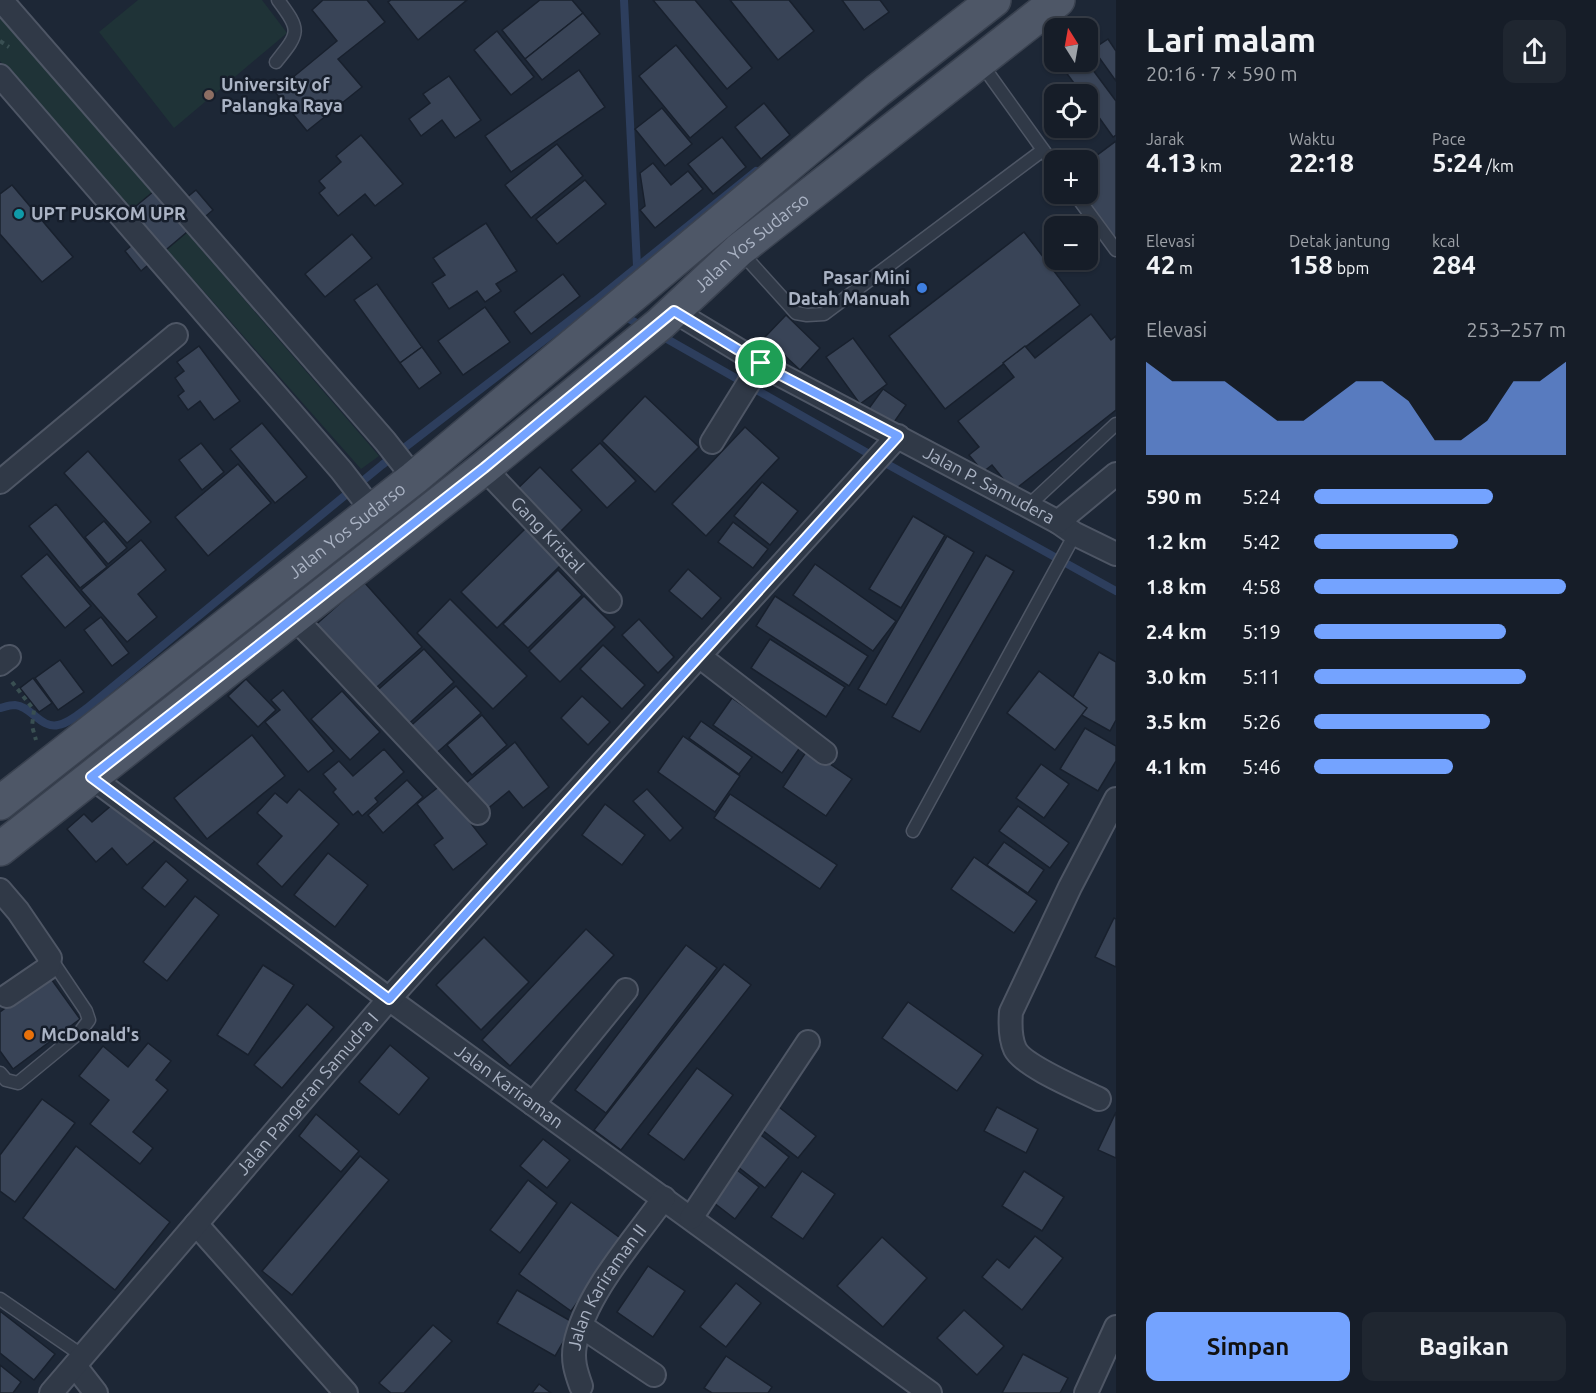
<!DOCTYPE html>
<html lang="id">
<head>
<meta charset="utf-8">
<style>
  :root { --surface:#161d28; --page:#1f2630; --text:#f1f3f6; --muted:#9ea2a8; --line:#353b45; --accent:#74a3ff }
  body { margin:0; font-family:Ubuntu,sans-serif; background:var(--page); color:var(--text); height:100vh; display:flex; flex-direction:column; font-size:22px; white-space:nowrap }
  * { box-sizing:border-box; margin:0 }
  p { font-size:20px; color:var(--muted) }
  .icon { flex:none; width:33px; height:33px; fill:none; stroke:currentColor; stroke-width:2; stroke-linecap:round; stroke-linejoin:round }
  .map { position:relative; flex:1; overflow:hidden }
  .drawer { display:flex; flex-direction:column; background:var(--surface); width:480px }
  .drawer>* { flex:none }
  .needle { width:39px; rotate:349deg }
  .buttons { position:absolute; left:1044px; top:18px; display:grid; gap:12px }
  .buttons a { display:grid; place-items:center; width:54px; height:54px; border-radius:12px; background:var(--surface); box-shadow:0 2px 4px #0004,0 0 0 2px var(--line); font-size:30px }
  .pin { position:absolute; display:grid; place-items:center; width:51px; height:51px; color:#fff; margin:-26px; border:3px solid #fff; border-radius:50%; box-shadow:0 2px 6px #0007 }
  .round { display:grid; place-items:center; flex:none; width:63px; height:63px; border-radius:12px; background:var(--page) }
  .head { display:flex; align-items:center; justify-content:space-between; height:102px; padding:0 30px }
  h1 { font-size:33px; font-weight:700; line-height:45px }
  .figures { display:grid; grid-template-columns:repeat(3,1fr); gap:9px; height:102px; padding:6px 30px }
  .figures div { display:grid; align-content:center }
  .figures b { font-size:26px; font-weight:700 }
  .figures small { font-size:16px; font-weight:400 }
  .figures p { font-size:16px }
  .chart { height:168px; padding:12px 30px }
  .chart p { display:flex; justify-content:space-between }
  .chart svg { width:100%; height:108px; margin-top:6px; fill:var(--accent); opacity:.7 }
  .primary-button { display:flex; gap:12px; margin-top:auto; padding:12px 30px }
  .primary-button a { flex:1; height:69px; border-radius:12px; background:var(--accent); color:#111; font-size:24px; font-weight:700; line-height:69px; text-align:center }
  .primary-button a+a { background:var(--page); color:var(--text) }
  ul { padding:0 30px; list-style:none; font-size:20px }
  li { display:grid; grid-template-columns:96px 72px 1fr; align-items:center; height:45px }
  li i { height:15px; border-radius:8px; background:var(--accent) }
  main { display:flex; flex:1; min-height:0 }
  .map>svg:first-child { display:block }
  .green { fill:#1f3337 }
  .lines { fill:none; stroke-linecap:round; stroke-linejoin:round }
  .stream { stroke:#2d3e5d; stroke-width:8 }
  .building { fill:#394457; stroke:#18202d; stroke-width:1.5 }
  .service-casing { stroke:#4e5665; stroke-width:15 }
  .minor-casing { stroke:#4e5665; stroke-width:26 }
  .primary-casing { stroke:#3a4250; stroke-width:36 }
  .path { stroke:#394f52; stroke-width:4; stroke-dasharray:4.5 4.5; stroke-linecap:butt }
  .service { stroke:#303947; stroke-width:12 }
  .minor { stroke:#303947; stroke-width:22 }
  .primary { stroke:#4e5767; stroke-width:33 }
  .route-casing { stroke:#fff; stroke-width:12 }
  .route { stroke:#74a3ff; stroke-width:8 }
  .education-dot { fill:#8d6e63; stroke:#161e2b; stroke-width:2 }
  .culture-dot { fill:#0f9aa8; stroke:#161e2b; stroke-width:2 }
  .shop-dot { fill:#3f7fe0; stroke:#161e2b; stroke-width:2 }
  .food-dot { fill:#e8710a; stroke:#161e2b; stroke-width:2 }
  .labels { text-anchor:middle; stroke-width:5; stroke-linejoin:round; paint-order:stroke }
  .poi-label { font-size:18px; font-weight:bold; fill:#aab3c4; stroke:#161e2b; text-anchor:start }
  .street-label { font-size:18px; fill:#aab3c4; stroke:#161e2b }
</style>
</head>
<body>
<main>
<div class="map">
<svg width="1116" height="1393" viewBox="0 0 1116 1393">
  <rect width="100%" height="100%" fill="#1d2736"/>
  <g class="green">
    <polygon points="138,0 262,0 287,33 174,128 99,32"/>
    <polygon points="0,16 379,456 361,469 0,61"/>
  </g>
  <g class="lines">
    <g class="stream">
      <polyline points="624,0 637,266"/>
      <polyline points="620,314 644,327"/>
      <polyline points="660,335 878,459 1116,591"/>
      <path d="M 0,708 C 4,707 10,705 15,705 C 31,706 41,729 58,725 C 69,723 79,714 87,708 L 382,465 L 595,301 L 756,171"/>
    </g>
  </g>
  <g class="building">
    <polygon points="323,0 367,0 385,22 338,59 362,87 307,131 275,92 337,41 312,10"/>
    <polygon points="391,0 467,0 418,40 388,2"/>
    <polygon points="540,0 572,0 583,13 525,59 502,30"/>
    <polygon points="653,0 695,0 752,68 727,89"/>
    <polygon points="730,0 789,0 814,31 778,60"/>
    <polygon points="842,0 880,0 889,12 864,30"/>
    <polygon points="583,13 600,34 542,80 525,59"/>
    <polygon points="497,31 534,77 511,95 474,50"/>
    <polygon points="1108,39 1116,51 1116,81 1093,49"/>
    <polygon points="676,45 727,107 690,138 639,76"/>
    <polygon points="1077,62 1087,62 1116,101 1116,135 1113,137 1088,102 1088,94 1082,94 1065,71"/>
    <polygon points="579,70 605,107 511,172 485,136"/>
    <polygon points="449,76 481,120 455,138 442,120 421,136 409,119 430,103 423,94"/>
    <polygon points="764,103 790,135 761,159 735,127"/>
    <polygon points="662,108 692,144 665,166 635,129"/>
    <polygon points="361,135 403,184 375,206 365,194 338,216 319,193 325,188 319,181 341,162 336,156"/>
    <polygon points="722,137 746,167 713,194 688,164"/>
    <polygon points="1116,141 1116,243 1078,194 1088,194 1088,162"/>
    <polygon points="557,144 583,176 531,218 505,185"/>
    <polygon points="653,163 671,185 688,171 703,189 655,228 640,210 645,206 640,173"/>
    <polygon points="585,180 606,204 557,244 536,219"/>
    <polygon points="12,185 73,257 42,282 0,234 0,194"/>
    <polygon points="196,190 213,210 141,271 125,251 148,232 130,211 153,192 170,211"/>
    <polygon points="486,223 517,271 496,284 501,291 485,302 477,291 449,309 432,283 445,275 433,258"/>
    <polygon points="1024,232 1080,305 945,409 889,336"/>
    <polygon points="352,234 372,258 325,297 305,274"/>
    <polygon points="563,274 580,296 531,334 514,312"/>
    <polygon points="377,284 422,347 400,363 354,300"/>
    <polygon points="485,307 510,342 463,375 438,341"/>
    <polygon points="1091,314 1111,340 1116,336 1116,410 1013,491 992,465 983,472 969,455 979,447 958,421 1014,377 1003,363 1025,346 1035,358"/>
    <polygon points="786,315 820,348 800,370 765,337"/>
    <polygon points="853,338 887,384 860,404 826,357"/>
    <polygon points="199,346 240,401 214,420 200,401 188,410 178,396 184,391 175,378 184,371 177,362"/>
    <polygon points="422,347 441,373 419,389 400,363"/>
    <polygon points="883,389 906,405 890,428 867,411"/>
    <polygon points="645,396 699,447 655,492 602,441"/>
    <polygon points="262,423 307,477 275,503 230,449"/>
    <polygon points="745,427 779,458 706,536 672,504"/>
    <polygon points="201,443 224,472 202,490 179,460"/>
    <polygon points="600,443 636,481 607,508 571,470"/>
    <polygon points="88,451 151,522 127,543 64,473"/>
    <polygon points="238,464 271,503 208,556 175,517"/>
    <polygon points="540,467 582,510 556,536 513,493"/>
    <polygon points="762,482 798,511 770,545 734,516"/>
    <polygon points="56,504 107,567 80,588 29,526"/>
    <polygon points="913,516 945,535 901,608 869,589"/>
    <polygon points="104,521 127,548 108,564 85,537"/>
    <polygon points="733,522 768,549 753,568 718,542"/>
    <polygon points="527,527 563,563 497,628 461,592"/>
    <polygon points="947,536 974,552 886,705 858,689"/>
    <polygon points="141,540 166,570 138,594 157,617 127,642 81,590"/>
    <polygon points="47,554 91,606 65,628 21,576"/>
    <polygon points="986,555 1014,571 920,732 892,717"/>
    <polygon points="815,564 896,621 873,651 793,595"/>
    <polygon points="688,569 721,598 702,619 669,591"/>
    <polygon points="558,570 582,595 528,648 503,624"/>
    <polygon points="364,582 422,647 369,694 311,629"/>
    <polygon points="584,596 615,627 560,682 529,651"/>
    <polygon points="775,596 868,656 849,686 756,626"/>
    <polygon points="450,599 527,676 493,709 417,633"/>
    <polygon points="101,617 129,653 112,666 84,630"/>
    <polygon points="639,619 674,657 658,673 622,635"/>
    <polygon points="770,639 845,687 826,717 751,668"/>
    <polygon points="603,645 645,685 622,709 580,669"/>
    <polygon points="424,649 454,682 402,730 371,696"/>
    <polygon points="1099,652 1116,662 1116,720 1110,731 1067,707"/>
    <polygon points="60,660 84,692 58,710 35,678"/>
    <polygon points="1039,671 1087,708 1055,750 1007,713"/>
    <polygon points="33,678 52,703 39,712 20,688"/>
    <polygon points="246,679 276,710 258,727 228,696"/>
    <polygon points="456,686 481,713 431,758 406,730"/>
    <polygon points="283,690 334,751 308,772 265,722 280,710 271,700"/>
    <polygon points="342,691 380,732 350,760 311,719"/>
    <polygon points="582,696 610,722 588,745 561,718"/>
    <polygon points="732,698 801,746 782,773 713,725"/>
    <polygon points="482,715 507,745 472,775 447,745"/>
    <polygon points="701,721 752,757 739,774 689,738"/>
    <polygon points="1085,728 1116,746 1116,761 1098,791 1060,769"/>
    <polygon points="252,735 285,776 207,839 174,798"/>
    <polygon points="683,736 740,776 715,812 658,772"/>
    <polygon points="515,742 549,787 523,808 509,791 480,815 459,789"/>
    <polygon points="384,749 404,772 375,798 378,802 362,816 358,811 353,815 333,792 336,789 323,774 339,761 353,776"/>
    <polygon points="808,749 852,779 826,816 783,787"/>
    <polygon points="1041,764 1069,784 1044,818 1016,798"/>
    <polygon points="407,780 423,797 383,833 368,815"/>
    <polygon points="441,785 487,844 453,870 434,845 443,838 417,804"/>
    <polygon points="299,789 339,824 282,887 257,864 282,836 257,813 275,793 287,803"/>
    <polygon points="647,789 683,828 670,841 633,801"/>
    <polygon points="730,794 837,865 820,889 714,818"/>
    <polygon points="119,799 155,841 127,865 112,848 96,862 67,829 84,814 92,822"/>
    <polygon points="605,804 645,835 622,865 582,835"/>
    <polygon points="1018,806 1069,843 1050,868 999,831"/>
    <polygon points="1004,842 1044,870 1028,893 987,865"/>
    <polygon points="328,853 368,885 335,927 294,895"/>
    <polygon points="974,857 1037,901 1014,933 951,889"/>
    <polygon points="166,861 188,880 165,907 142,888"/>
    <polygon points="195,896 219,915 167,981 143,962"/>
    <polygon points="1114,918 1116,919 1116,967 1095,957"/>
    <polygon points="586,929 614,955 510,1066 482,1040"/>
    <polygon points="484,937 529,982 481,1030 436,985"/>
    <polygon points="686,945 717,968 606,1113 575,1090"/>
    <polygon points="724,964 751,985 621,1150 594,1130"/>
    <polygon points="263,965 294,985 248,1055 217,1035"/>
    <polygon points="49,976 80,1019 13,1069 0,1051 0,1012"/>
    <polygon points="908,1002 983,1055 957,1091 882,1038"/>
    <polygon points="307,1004 334,1027 282,1088 254,1065"/>
    <polygon points="148,1043 171,1061 156,1080 168,1090 133,1132 153,1148 140,1164 90,1124 109,1100 79,1076 103,1046 128,1067"/>
    <polygon points="390,1045 429,1078 399,1115 359,1082"/>
    <polygon points="697,1068 733,1095 684,1160 648,1134"/>
    <polygon points="42,1099 75,1123 15,1202 0,1191 0,1155"/>
    <polygon points="775,1104 816,1136 798,1158 757,1126"/>
    <polygon points="997,1107 1038,1129 1026,1153 984,1131"/>
    <polygon points="1116,1112 1116,1158 1098,1150"/>
    <polygon points="316,1114 359,1151 341,1172 299,1136"/>
    <polygon points="757,1132 789,1157 765,1188 733,1163"/>
    <polygon points="543,1139 570,1160 547,1188 520,1166"/>
    <polygon points="76,1146 170,1222 115,1290 23,1218"/>
    <polygon points="360,1156 389,1180 292,1295 262,1271"/>
    <polygon points="733,1167 759,1187 735,1219 709,1199"/>
    <polygon points="802,1171 835,1194 803,1239 771,1217"/>
    <polygon points="1024,1171 1064,1197 1042,1231 1002,1206"/>
    <polygon points="528,1180 557,1203 520,1253 490,1230"/>
    <polygon points="571,1202 623,1240 571,1311 519,1274"/>
    <polygon points="1035,1236 1063,1258 1022,1310 982,1277 997,1259 1009,1268"/>
    <polygon points="882,1237 927,1278 883,1327 837,1286"/>
    <polygon points="648,1266 685,1291 653,1337 617,1312"/>
    <polygon points="736,1283 761,1303 726,1347 700,1327"/>
    <polygon points="517,1290 574,1323 555,1356 497,1323"/>
    <polygon points="964,1310 1004,1346 977,1375 937,1338"/>
    <polygon points="0,1311 55,1354 34,1380 0,1353"/>
    <polygon points="433,1325 452,1341 404,1393 391,1393 379,1383"/>
    <polygon points="1023,1354 1068,1378 1060,1393 1002,1393"/>
    <polygon points="726,1356 772,1387 768,1393 712,1393 704,1388"/>
    <polygon points="0,1365 21,1382 13,1393 0,1393"/>
    <polygon points="539,1384 551,1393 532,1393"/>
  </g>
  <g class="lines">
    <g class="service-casing">
      <g id="service">
        <path d="M 276,62 C 300,32 301,31 278,0"/>
        <polyline points="980,62 1054,165"/>
        <polyline points="1075,194 1116,250"/>
        <polyline points="740,251 796,313 807,315 824,314 1043,150"/>
        <polyline points="1028,506 1116,424"/>
        <polyline points="913,831 1075,534"/>
        <polyline points="0,1073 6,1080 18,1083 80,1032 89,1020 86,1011 51,959"/>
        <polyline points="0,1299 83,1356"/>
      </g>
    </g>
    <g class="minor-casing">
      <g id="minor">
        <polyline points="1,0 385,441 414,478"/>
        <polyline points="0,76 341,470 372,510"/>
        <path id="s1" d="M 674,311 L 773,371 L 1028,506 L 1058,522 L 1075,534 L 1116,554"/>
        <polyline points="712,442 761,363"/>
        <path id="s2" d="M 484,468 L 610,601"/>
        <polyline points="0,482 176,335"/>
        <polyline points="1058,522 1116,474"/>
        <polyline points="295,618 478,813"/>
        <polyline points="699,656 825,753"/>
        <polyline points="0,664 9,657"/>
        <path id="s3" d="M 91,777 L 389,999 L 930,1393"/>
        <polyline points="0,890 18,911 50,958 48,968 7,996"/>
        <path d="M 1099,1099 C 1081,1090 1023,1066 1015,1049 C 1010,1038 1010,1025 1011,1012 L 1070,887 L 1116,799"/>
        <polyline points="533,1104 626,990"/>
        <polyline points="691,1218 808,1042"/>
        <polyline points="196,1224 346,1393"/>
        <polyline points="581,1326 654,1375"/>
        <polyline points="75,1366 96,1393"/>
        <path id="s4" d="M 581,1386 C 576,1372 572,1360 575,1345 C 585,1294 634,1240 664,1198"/>
        <path id="s5" d="M 51,1393 L 389,999 L 898,436"/>
        <polyline points="1086,1393 1116,1327"/>
      </g>
    </g>
    <g class="primary-casing">
      <g id="primary">
        <path id="s6" d="M 0,803 L 414,478 L 877,91 L 994,0"/>
        <path id="s7" d="M 0,849 L 484,468 L 660,324 L 739,250 L 1058,0"/>
      </g>
    </g>
    <g class="path">
      <polyline points="0,41 9,47"/>
      <polyline points="12,682 34,710 32,726 36,740"/>
    </g>
    <use href="#service" class="service"/>
    <use href="#minor" class="minor"/>
    <use href="#primary" class="primary"/>
  </g>
  <g class="lines">
    <g class="route-casing">
      <polygon id="route" points="674,311 773,371 898,436 389,999 91,777 484,468"/>
    </g>
    <use href="#route" class="route"/>
  </g>
  <circle class="education-dot" cx="209" cy="95" r="6"/>
  <circle class="culture-dot" cx="19" cy="214" r="6"/>
  <circle class="shop-dot" cx="922" cy="288" r="6"/>
  <circle class="food-dot" cx="29" cy="1035" r="6"/>
  <g class="labels">
    <g class="poi-label">
      <text x="221" y="91">University of<tspan x="221" dy="21">Palangka Raya</tspan></text>
      <text x="31" y="220">UPT PUSKOM UPR</text>
      <text x="910" y="284" text-anchor="end">Pasar Mini<tspan x="910" dy="21">Datah Manuah</tspan></text>
      <text x="41" y="1041">McDonald's</text>
    </g>
    <g class="street-label">
      <text dy="6" stroke="none"><textPath href="#s7" startOffset="966">Jalan Yos Sudarso</textPath></text>
      <text dy="6" stroke="none"><textPath href="#s1" startOffset="360">Jalan P. Samudera</textPath></text>
      <text dy="6" stroke="none"><textPath href="#s6" startOffset="441">Jalan Yos Sudarso</textPath></text>
      <text dy="6" stroke="none"><textPath href="#s2" startOffset="92">Gang Kristal</textPath></text>
      <text dy="6" stroke="none"><textPath href="#s3" startOffset="520">Jalan Kariraman</textPath></text>
      <text dy="6" stroke="none"><textPath href="#s5" startOffset="394">Jalan Pangeran Samudra I</textPath></text>
      <text dy="6" stroke="none"><textPath href="#s4" startOffset="108">Jalan Kariraman II</textPath></text>
    </g>
  </g>
</svg>
<div class="buttons">
<a><svg class="needle" viewBox="-14 -14 28 28"><path d="M0-13l5 13h-10z" fill="#e53935"/><path d="M0 13l5-13h-10z" fill="#9ea2a8"/></svg></a>
<a><svg class="icon" aria-label="locate" viewBox="0 0 24 24"><circle cx="12" cy="12" r="6"/><path d="M12 2v4M12 18v4M2 12h4M18 12h4"/></svg></a>
<a>+</a>
<a>−</a>
</div>
<div class="pin" style="left:761px;top:363px;background:#1e9e55"><svg class="icon" aria-label="arrive" viewBox="0 0 24 24"><path d="M6 21V4h12l-3 4 3 4H6"/></svg></div>
</div>
<section class="drawer">
<div class="head"><div><h1>Lari malam</h1><p>20:16 · 7 × 590 m</p></div><a class="round"><svg class="icon" aria-label="share" viewBox="0 0 24 24"><path d="M12 15V3M7 8l5-5 5 5M5 13v7h14v-7"/></svg></a></div>
<div class="figures">
<div><p>Jarak</p><b>4.13<small> km</small></b></div>
<div><p>Waktu</p><b>22:18</b></div>
<div><p>Pace</p><b>5:24<small> /km</small></b></div>
</div>
<div class="figures">
<div><p>Elevasi</p><b>42<small> m</small></b></div>
<div><p>Detak jantung</p><b>158<small> bpm</small></b></div>
<div><p>kcal</p><b>284</b></div>
</div>
<div class="chart"><p><span>Elevasi</span>253–257 m</p>
<svg viewBox="0 0 160 44" preserveAspectRatio="none"><path d="M0 44V6L10 14L20 14L30 14L40 22L50 30L60 30L70 22L80 14L90 14L100 22L110 38L120 38L130 30L140 14L150 14L160 6V44z"/></svg>
</div>
<ul>
<li><b>590 m</b>5:24<i style="width:71%"></i></li>
<li><b>1.2 km</b>5:42<i style="width:57%"></i></li>
<li><b>1.8 km</b>4:58<i style="width:100%"></i></li>
<li><b>2.4 km</b>5:19<i style="width:76%"></i></li>
<li><b>3.0 km</b>5:11<i style="width:84%"></i></li>
<li><b>3.5 km</b>5:26<i style="width:70%"></i></li>
<li><b>4.1 km</b>5:46<i style="width:55%"></i></li>
</ul>
<div class="primary-button"><a>Simpan</a><a>Bagikan</a></div>
</section>
</main>
</body>
</html>
